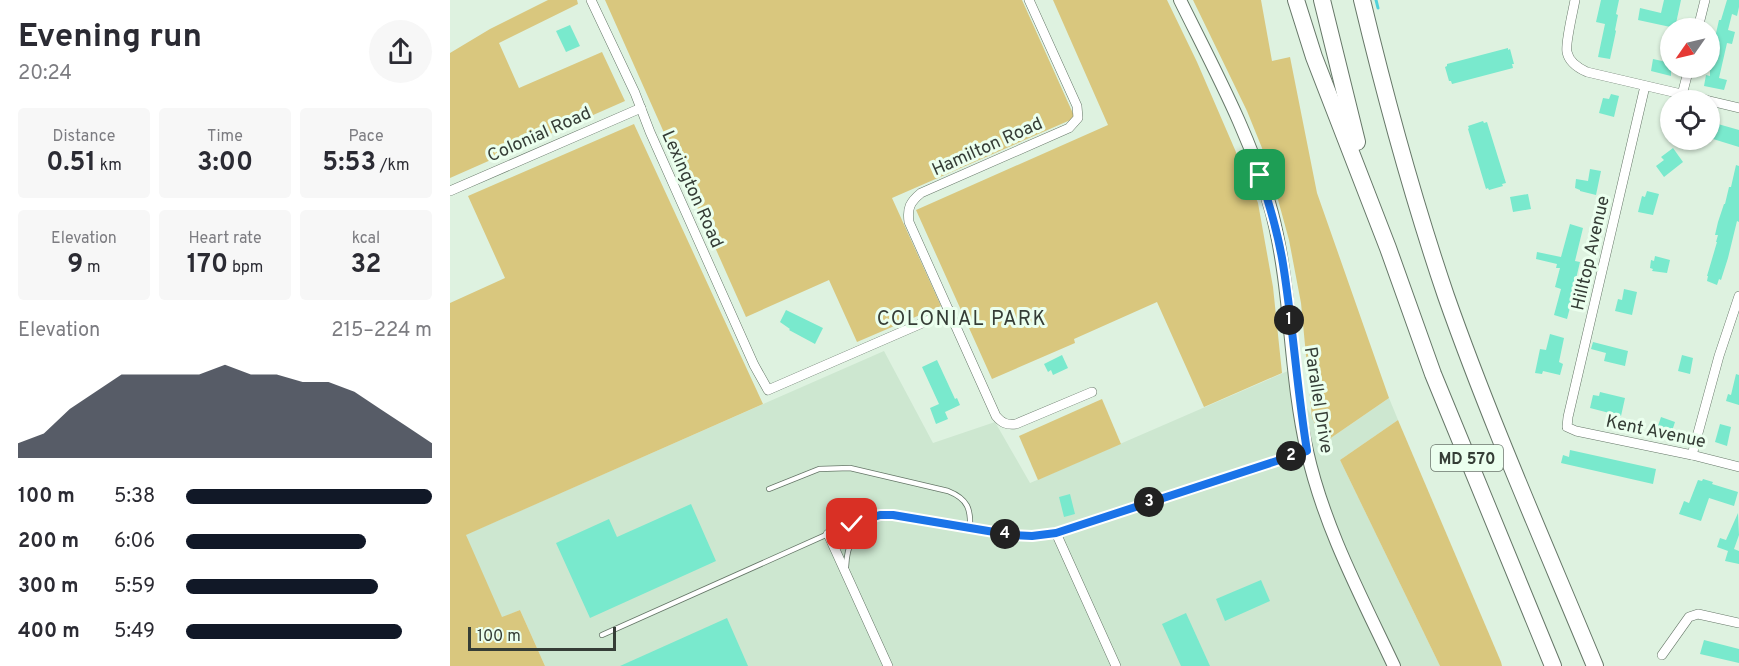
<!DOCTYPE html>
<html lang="en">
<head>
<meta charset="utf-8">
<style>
  :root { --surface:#fff; --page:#f7f7f7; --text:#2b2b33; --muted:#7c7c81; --accent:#111827 }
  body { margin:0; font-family:Overpass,sans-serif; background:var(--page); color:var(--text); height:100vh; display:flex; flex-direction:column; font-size:22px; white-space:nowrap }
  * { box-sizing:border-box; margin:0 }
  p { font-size:20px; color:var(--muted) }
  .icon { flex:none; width:33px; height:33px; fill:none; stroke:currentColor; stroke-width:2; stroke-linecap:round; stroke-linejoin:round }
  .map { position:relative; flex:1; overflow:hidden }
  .drawer { display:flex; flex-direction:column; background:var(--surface); width:450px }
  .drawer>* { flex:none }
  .needle { width:39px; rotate:236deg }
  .fabs { position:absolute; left:1210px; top:18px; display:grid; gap:12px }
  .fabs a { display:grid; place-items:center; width:60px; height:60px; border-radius:50%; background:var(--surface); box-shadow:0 2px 4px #0004; font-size:30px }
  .scale { position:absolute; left:18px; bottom:15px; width:148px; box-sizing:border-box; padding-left:6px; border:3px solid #353d36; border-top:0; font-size:16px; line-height:21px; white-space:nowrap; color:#353d36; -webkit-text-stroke:4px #ebffee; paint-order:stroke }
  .pin { position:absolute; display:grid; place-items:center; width:51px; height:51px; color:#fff; margin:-26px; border-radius:12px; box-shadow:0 3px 9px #0006 }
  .km { position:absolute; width:30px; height:30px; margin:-15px; border-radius:50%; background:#222; color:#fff; font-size:16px; line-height:30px; text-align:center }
  .round { display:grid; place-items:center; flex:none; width:63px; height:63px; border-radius:32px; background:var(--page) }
  .head { display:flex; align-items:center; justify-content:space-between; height:102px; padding:0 18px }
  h1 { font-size:33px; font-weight:700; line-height:45px }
  .stats { display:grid; grid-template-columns:repeat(3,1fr); gap:9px; height:102px; padding:6px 18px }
  .stats div { display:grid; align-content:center; border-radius:6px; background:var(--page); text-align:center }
  .stats b { font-size:26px; font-weight:700 }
  .stats small { font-size:16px; font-weight:400 }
  .stats p { font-size:16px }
  .chart { height:168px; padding:12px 18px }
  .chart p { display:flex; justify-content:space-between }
  .chart svg { width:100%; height:108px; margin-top:6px; fill:var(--accent); opacity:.7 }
  ul { padding:0 18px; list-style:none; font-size:20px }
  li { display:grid; grid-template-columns:96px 72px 1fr; align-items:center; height:45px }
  li i { height:15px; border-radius:8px; background:var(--accent) }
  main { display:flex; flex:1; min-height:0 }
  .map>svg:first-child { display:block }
  .built { fill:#cde7d0 }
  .green { fill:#d9c77e }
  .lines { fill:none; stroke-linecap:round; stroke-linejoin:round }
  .stream { stroke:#51d2da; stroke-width:3 }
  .building { fill:#79e9cd }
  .lane-casing { stroke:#667768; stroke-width:6 }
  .street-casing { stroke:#667768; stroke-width:10 }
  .secondary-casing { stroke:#667768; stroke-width:14 }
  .highway-casing { stroke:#667768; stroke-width:18 }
  .lane { stroke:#fff; stroke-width:4.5 }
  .street { stroke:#fff; stroke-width:9 }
  .secondary { stroke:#fff; stroke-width:12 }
  .highway { stroke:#fff; stroke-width:16 }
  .route-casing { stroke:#fff; stroke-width:12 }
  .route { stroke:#1a73e8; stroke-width:8 }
  .labels { text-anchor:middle; stroke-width:6; stroke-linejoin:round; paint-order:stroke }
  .shield { fill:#ebffee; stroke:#6c776d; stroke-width:1.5 }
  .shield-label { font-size:16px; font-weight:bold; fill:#353d36 }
  .street-label { font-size:18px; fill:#353d36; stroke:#ebffee }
  .neighbourhood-label { font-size:20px; letter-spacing:1.5px; fill:#353d36; stroke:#ebffee }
</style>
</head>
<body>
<main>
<section class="drawer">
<div class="head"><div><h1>Evening run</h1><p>20:24</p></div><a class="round"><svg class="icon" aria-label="share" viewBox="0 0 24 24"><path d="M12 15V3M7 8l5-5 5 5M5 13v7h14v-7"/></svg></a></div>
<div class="stats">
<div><p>Distance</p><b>0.51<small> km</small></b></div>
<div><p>Time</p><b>3:00</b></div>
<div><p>Pace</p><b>5:53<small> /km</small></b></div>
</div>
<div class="stats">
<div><p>Elevation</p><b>9<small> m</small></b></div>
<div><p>Heart rate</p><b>170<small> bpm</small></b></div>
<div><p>kcal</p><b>32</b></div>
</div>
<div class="chart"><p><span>Elevation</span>215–224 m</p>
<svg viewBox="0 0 160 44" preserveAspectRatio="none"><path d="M0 44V38L10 34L20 24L30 17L40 10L50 10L60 10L70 10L80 6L90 10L100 10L110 13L120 13L130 17L140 24L150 31L160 38V44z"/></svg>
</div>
<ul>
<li><b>100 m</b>5:38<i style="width:100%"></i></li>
<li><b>200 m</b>6:06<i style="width:73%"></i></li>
<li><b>300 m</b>5:59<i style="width:78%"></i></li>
<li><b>400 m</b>5:49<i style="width:88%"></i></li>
</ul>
</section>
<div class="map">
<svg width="1289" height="666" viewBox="0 0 1289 666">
  <rect width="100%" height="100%" fill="#def2e0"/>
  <polygon class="built" points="434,351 483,443 545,422 580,483 838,371 875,442 939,398 948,420 890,460 990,666 95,666 70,610 52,618 15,535"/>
  <g class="green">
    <polygon points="98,0 127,0 128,4 49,43 69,88 152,52 175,101 0,178 0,53 40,29"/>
    <polygon points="155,0 572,0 625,118 442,198 491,306 407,342 379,280 296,317"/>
    <polygon points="603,0 717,0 747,62 808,203 823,287 832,373 754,407 707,302 624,339 625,343 542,379 466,210 658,125"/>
    <polygon points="743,0 811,0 822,61 840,57 867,193 939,398 875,442 862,418 851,303 839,240 827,196 812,148 797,111"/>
    <polygon points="184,124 313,404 16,535 52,617 70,610 95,666 0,666 0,303 55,278 18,196"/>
    <polygon points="652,399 671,444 588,480 569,436"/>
    <polygon points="948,420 1051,662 1052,666 990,666 890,460"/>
  </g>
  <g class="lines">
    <polyline class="stream" points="926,0 928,8"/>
  </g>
  <g class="building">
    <polygon points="1151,0 1169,0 1166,14 1168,15 1165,30 1166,31 1160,59 1148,57 1155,24 1146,22"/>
    <polygon points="1214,0 1231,0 1225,28 1188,20 1190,8 1211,13"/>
    <polygon points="1277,0 1289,0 1289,7 1287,16 1282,14 1278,30 1285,32 1282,44 1277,43 1269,78 1277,80 1274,90 1254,86 1256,75 1260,76 1260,60 1269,20 1271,20"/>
    <polygon points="120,25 130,46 116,52 106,31"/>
    <polygon points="1058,48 1058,50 1060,49 1064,64 1062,64 1063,68 1002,84 1001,81 999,81 995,67 997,66 997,64"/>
    <polygon points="1203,59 1221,63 1221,76 1201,71"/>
    <polygon points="1161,94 1169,96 1164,117 1149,113 1153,98 1159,99"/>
    <polygon points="1033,121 1034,123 1037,122 1056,183 1052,184 1053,186 1039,190 1038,188 1036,189 1018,129 1019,128 1018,126"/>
    <polygon points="1268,124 1289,130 1289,147 1263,139"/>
    <polygon points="1223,148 1233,162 1214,177 1206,166 1214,160 1211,157"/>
    <polygon points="1286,165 1289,166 1289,222 1287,221 1278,258 1271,280 1269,279 1267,285 1257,281 1258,276 1257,276 1267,242 1266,242 1268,235 1265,235 1268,222 1274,204 1275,204 1279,187 1281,187"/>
    <polygon points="1140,169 1151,171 1146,195 1130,191 1130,190 1125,188 1126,179 1138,181"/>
    <polygon points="1197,191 1209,194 1203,215 1188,212 1192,196 1195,197"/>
    <polygon points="1078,194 1081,209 1063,212 1060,197"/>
    <polygon points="1120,224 1133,228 1125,261 1130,262 1121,300 1122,300 1117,319 1104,315 1111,289 1105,287 1110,268 1106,268 1107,264 1086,259 1087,252 1111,257"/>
    <polygon points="1205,256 1220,260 1217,273 1202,271 1203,269 1200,268 1201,260 1204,261"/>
    <polygon points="1174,289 1187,292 1182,315 1165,311 1168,299 1172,300"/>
    <polygon points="336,310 373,328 365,344 339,330 340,329 330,322"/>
    <polygon points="1100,334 1114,338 1109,362 1113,364 1110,375 1093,371 1092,374 1085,373 1090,349 1096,350"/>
    <polygon points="1143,342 1178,351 1175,366 1154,361 1156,353 1141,349"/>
    <polygon points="612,355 618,368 603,375 601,370 598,372 594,364"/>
    <polygon points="1232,355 1243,358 1240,374 1228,371"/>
    <polygon points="487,360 505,399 507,398 510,405 495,412 498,419 486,424 480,408 489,404 472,367"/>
    <polygon points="1286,374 1289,375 1289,405 1276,401 1278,394 1281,395"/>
    <polygon points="1150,392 1175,398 1171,416 1140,408 1143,395 1149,396"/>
    <polygon points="1211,417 1225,422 1220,437 1208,433 1209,430 1207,429"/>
    <polygon points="1270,424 1281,427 1277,446 1265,442"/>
    <polygon points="1120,450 1206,469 1203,484 1111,463 1113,455 1119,457"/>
    <polygon points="1253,479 1263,482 1262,484 1288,492 1284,506 1259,498 1251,521 1229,514 1234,501 1239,503 1248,480 1252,481"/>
    <polygon points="620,494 625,514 614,517 609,497"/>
    <polygon points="241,504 266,561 140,618 106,543 159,519 167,537"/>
    <polygon points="1288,513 1289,535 1284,549 1289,551 1289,564 1275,561 1278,551 1267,547 1270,538 1276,540"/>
    <polygon points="811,580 820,601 775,621 766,599"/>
    <polygon points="736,613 760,666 731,666 712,624"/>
    <polygon points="277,618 298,666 170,666"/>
    <polygon points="1254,640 1289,649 1289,663 1250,654"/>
  </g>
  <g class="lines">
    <g class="lane-casing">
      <g id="lane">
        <path d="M 319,489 L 369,469 L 400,468 L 498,491 C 518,499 521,509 520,529"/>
        <path d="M 396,567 C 397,545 403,532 423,520"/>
        <polyline points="152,635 378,534"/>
      </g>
    </g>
    <g class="street-casing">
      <g id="street">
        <polyline points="141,0 185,93 200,132 304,365 318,390 500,311"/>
        <path d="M 579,0 L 627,106 L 628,118 L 619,128 L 471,193 C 460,202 457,208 459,222 L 546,416 C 552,423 556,425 566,424 L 642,392"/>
        <path d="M 1125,0 C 1123,11 1115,44 1117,52 C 1119,62 1128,68 1137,72 L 1257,100"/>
        <polyline points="1248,28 1255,0"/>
        <polyline points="1195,86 1118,417 1117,427 1126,431 1242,455 1289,467"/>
        <polyline points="1232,95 1239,68"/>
        <polyline points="1260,101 1289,108"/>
        <polyline points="0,191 191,108"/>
        <polyline points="1242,455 1269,356 1289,296"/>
        <polyline points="606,533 666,666"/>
        <polyline points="1212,655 1239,617 1248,614 1289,623"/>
        <path d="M 438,666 L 378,534 C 400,524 419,515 443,515 L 562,535 L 582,536 L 606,533 L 857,451"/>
      </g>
    </g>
    <g class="secondary-casing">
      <path id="secondary" d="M 730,0 C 764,69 802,138 822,213 C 842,291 839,373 857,451 C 874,527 911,596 944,666"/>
    </g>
    <g class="highway-casing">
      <g id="highway">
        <polyline points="846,0 864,57 938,248 983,374 1103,666"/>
        <polyline points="872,0 907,142"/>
        <path d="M 912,0 C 936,100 963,199 996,296 C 1040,421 1094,543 1145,666"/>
      </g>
    </g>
    <use href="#lane" class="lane"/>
    <use href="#street" class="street"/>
    <use href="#secondary" class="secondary"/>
    <use href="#highway" class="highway"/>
  </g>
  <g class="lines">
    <g class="route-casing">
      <path id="route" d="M 402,524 L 430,515 L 443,515 L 562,535 L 582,536 L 606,533 L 857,451 C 847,389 843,326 833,264 C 828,233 819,204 810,175"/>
    </g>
    <use href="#route" class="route"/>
  </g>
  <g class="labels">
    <rect class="shield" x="981" y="445" width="72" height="26" rx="4.5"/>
    <g class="shield-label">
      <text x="1017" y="464">MD 570</text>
    </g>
    <g class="street-label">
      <text transform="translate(89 134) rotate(-24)" y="6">Colonial Road</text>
      <text transform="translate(537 146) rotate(-24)" y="6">Hamilton Road</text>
      <text transform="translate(243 189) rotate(66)" y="6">Lexington Road</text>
      <text transform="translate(1140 253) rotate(-77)" y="6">Hilltop Avenue</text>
      <text transform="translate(869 400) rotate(81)" y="6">Parallel Drive</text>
      <text transform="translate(1206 431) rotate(12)" y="6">Kent Avenue</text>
    </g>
    <g class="neighbourhood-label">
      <text x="512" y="325">COLONIAL PARK</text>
    </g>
  </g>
</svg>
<div class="fabs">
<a><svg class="needle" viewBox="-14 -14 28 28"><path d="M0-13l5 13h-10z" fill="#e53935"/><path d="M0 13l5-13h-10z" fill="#7c7c81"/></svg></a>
<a><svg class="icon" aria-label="locate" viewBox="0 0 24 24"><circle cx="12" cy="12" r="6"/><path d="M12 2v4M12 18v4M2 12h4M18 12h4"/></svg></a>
</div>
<div class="scale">100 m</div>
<div class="pin" style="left:810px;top:175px;background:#1e9e55"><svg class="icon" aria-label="arrive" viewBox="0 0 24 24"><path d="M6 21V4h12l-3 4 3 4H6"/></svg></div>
<div class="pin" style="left:402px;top:524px;background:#d93025"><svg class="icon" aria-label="check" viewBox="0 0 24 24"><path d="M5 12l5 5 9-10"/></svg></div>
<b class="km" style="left:839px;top:320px">1</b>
<b class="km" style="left:841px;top:456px">2</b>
<b class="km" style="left:699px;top:502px">3</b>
<b class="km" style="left:555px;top:534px">4</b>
</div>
</main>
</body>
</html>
